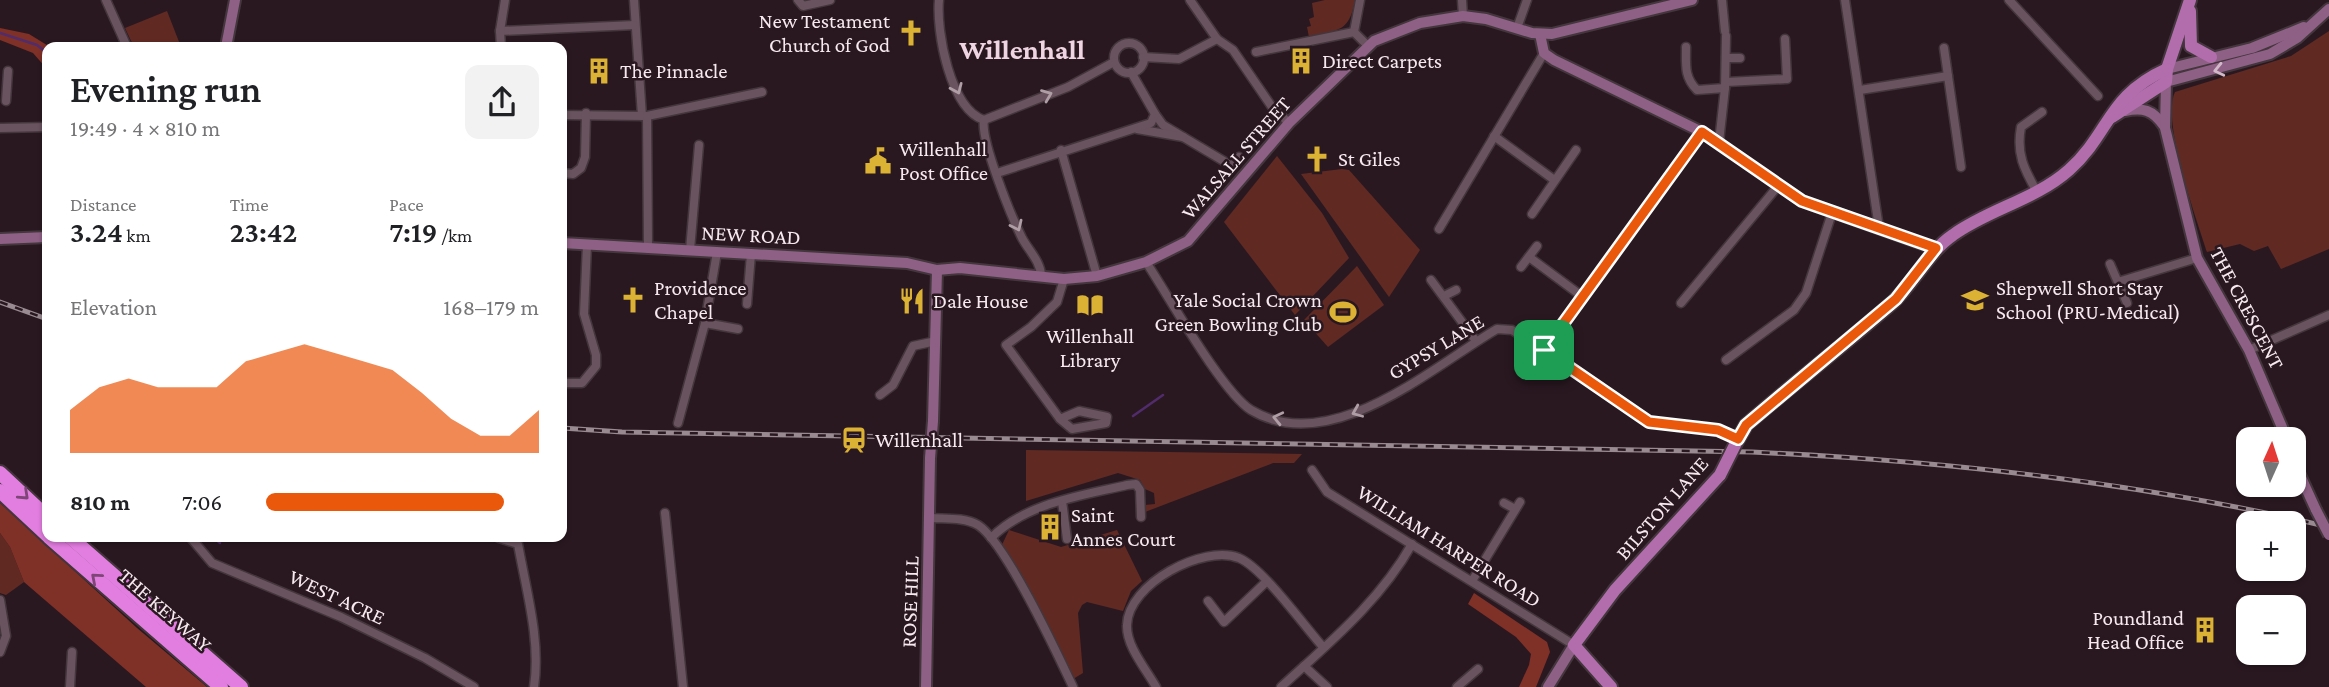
<!DOCTYPE html>
<html lang="en">
<head>
<meta charset="utf-8">
<style>
  :root { --surface:#fff; --page:#f2f2f2; --text:#202124; --muted:#757577; --accent:#ea580c }
  body { margin:0; font-family:"Crimson Pro",serif; background:var(--page); color:var(--text); height:100vh; display:flex; flex-direction:column; font-size:26px; white-space:nowrap }
  * { box-sizing:border-box; margin:0 }
  p { font-size:23px; color:var(--muted) }
  .icon { flex:none; width:38px; height:38px; fill:none; stroke:currentColor; stroke-width:2; stroke-linecap:round; stroke-linejoin:round }
  .map { position:relative; flex:1; overflow:hidden }
  .sheet { position:absolute; left:42px; top:42px; width:525px; height:500px; display:flex; flex-direction:column; background:var(--surface); border-radius:14px; box-shadow:0 2px 5px #0004 }
  .sheet>* { flex:none }
  .needle { width:46px; rotate:3deg }
  .controls { position:absolute; left:2236px; top:427px; display:grid; gap:14px }
  .controls a { display:grid; place-items:center; width:70px; height:70px; border-radius:14px; background:var(--surface); box-shadow:0 2px 5px #0004; font-size:35px }
  .pin { position:absolute; display:grid; place-items:center; width:60px; height:60px; color:#fff; margin:-30px; border-radius:14px; box-shadow:0 4px 10px #0006 }
  .round { display:grid; place-items:center; flex:none; width:74px; height:74px; border-radius:14px; background:var(--page) }
  .headline { display:flex; align-items:center; justify-content:space-between; height:119px; padding:0 28px }
  h1 { font-size:38px; font-weight:600; line-height:52px }
  .figures { display:grid; grid-template-columns:repeat(3,1fr); gap:10px; height:119px; padding:7px 28px }
  .figures div { display:grid; align-content:center }
  .figures b { font-size:30px; font-weight:600 }
  .figures small { font-size:19px; font-weight:400 }
  .figures p { font-size:19px }
  .chart { height:196px; padding:14px 28px }
  .chart p { display:flex; justify-content:space-between }
  .chart svg { width:100%; height:126px; margin-top:7px; fill:var(--accent); opacity:.7 }
  ul { padding:0 28px; list-style:none; font-size:23px }
  li { display:grid; grid-template-columns:112px 84px 1fr; align-items:center; height:52px }
  li i { height:18px; border-radius:9px; background:var(--accent) }
  .map>svg:first-child { display:block }
  .green { fill:#602a23 }
  .forest { fill:#7f3027 }
  .lines { fill:none; stroke-linecap:round; stroke-linejoin:round }
  .stream { stroke:#502c6d; stroke-width:2.5 }
  .street-casing { stroke:#44363d; stroke-width:11 }
  .secondary-casing { stroke:#44363d; stroke-width:14 }
  .primary-casing { stroke:#44363d; stroke-width:16 }
  .highway-casing { stroke:#44363d; stroke-width:18 }
  .street { stroke:#69535e; stroke-width:8 }
  .secondary { stroke:#8e6085; stroke-width:10 }
  .primary { stroke:#b26dad; stroke-width:12 }
  .highway { stroke:#e37ee1; stroke-width:14 }
  .rail-casing { stroke:#998a91; stroke-width:5 }
  .rail { stroke:#2a1821; stroke-width:2.5; stroke-dasharray:8; stroke-linecap:butt }
  .secondary-bridge-casing { stroke:#44363d; stroke-width:14; stroke-linecap:butt }
  .primary-bridge-casing { stroke:#44363d; stroke-width:16; stroke-linecap:butt }
  .secondary-bridge { stroke:#8e6085; stroke-width:10 }
  .primary-bridge { stroke:#b26dad; stroke-width:12 }
  .oneway { stroke:#d2b9ca }
  .oneway2 { stroke:#b09ea6 }
  .oneway3 { stroke:#7d4677 }
  .route-casing { stroke:#fff; stroke-width:14 }
  .route { stroke:#ea580c; stroke-width:9 }
  .labels { text-anchor:middle; stroke-width:5; stroke-linejoin:round; paint-order:stroke }
  .poi-label { font-size:21px; fill:#f7e9ef; stroke:#2a1821; text-anchor:start }
  .street-label { font-size:21px; fill:#f7e9ef; stroke:#2a1821 }
  .district-label { font-size:28px; font-weight:bold; fill:#efd5e1; stroke:#2a1821 }
</style>
</head>
<body>
<div class="map">
<svg width="2329" height="687" viewBox="0 0 2329 687">
  <rect width="100%" height="100%" fill="#2a1821"/>
  <g class="green">
    <path d="M 1325,0 L 1355,0 C 1349,33 1339,29 1309,37 L 1307,27 L 1311,26 L 1309,19 L 1314,17 L 1312,3 Z"/>
    <polygon points="167,11 181,47 134,47 125,28"/>
    <path d="M 2329,31 L 2329,249 L 2281,269 L 2268,246 L 2254,251 L 2240,244 L 2207,252 C 2197,220 2161,121 2175,92 L 2291,56 Z"/>
    <polygon points="1277,156 1322,213 1349,258 1295,315 1224,222"/>
    <polygon points="1342,169 1349,170 1420,250 1389,297 1301,174"/>
    <polygon points="1357,266 1384,305 1328,347 1304,320"/>
    <polygon points="1026,450 1302,454 1294,463 1273,463 1145,512 1145,505 1155,504 1154,493 1145,489 1140,480 1118,473 1026,501"/>
    <polygon points="1009,530 1061,547 1117,530 1142,581 1131,591 1123,611 1087,602 1082,605 1078,613 1083,673 1073,679 1056,640 1001,547"/>
    <polygon points="0,533 10,547 24,582 6,595 0,593"/>
  </g>
  <g class="forest">
    <polygon points="0,28 29,34 50,47 47,69 33,53 0,40"/>
    <polygon points="0,503 137,628 207,687 146,687 24,582 10,547 0,533"/>
    <polygon points="1474,593 1547,642 1550,652 1536,687 1519,687 1529,665 1531,654 1516,637 1468,604"/>
  </g>
  <g class="lines">
    <g class="stream">
      <polyline points="0,33 37,45 47,53"/>
      <polyline points="1133,416 1163,395"/>
      <polyline points="213,537 220,543"/>
    </g>
    <g class="street-casing">
      <g id="street">
        <polyline points="106,0 127,47"/>
        <polyline points="634,0 642,116"/>
        <polyline points="798,0 803,6 830,0"/>
        <path d="M 939,0 C 936,31 950,109 984,120"/>
        <polyline points="1190,0 1217,39 1233,50 1272,107 1289,123"/>
        <polyline points="1462,0 1463,16"/>
        <polyline points="1722,0 1725,31"/>
        <polyline points="1845,0 1879,228"/>
        <polyline points="2009,0 2098,96"/>
        <polyline points="1517,28 1527,0"/>
        <polyline points="500,31 635,25"/>
        <polyline points="1354,32 1360,0"/>
        <circle cx="1129" cy="58" r="15"/>
        <polyline points="501,47 500,31 505,0"/>
        <path d="M 1686,47 C 1686,65 1684,77 1697,90 L 1725,88"/>
        <polyline points="1944,48 1961,167"/>
        <polyline points="1256,52 1354,32 1367,45"/>
        <polyline points="1143,57 1179,59 1217,39"/>
        <polyline points="1726,58 1740,58"/>
        <polyline points="1726,82 1787,79 1785,39"/>
        <polyline points="1860,90 1948,76"/>
        <polyline points="6,101 8,71"/>
        <polyline points="1155,114 1163,125 1232,166 1239,157"/>
        <polyline points="562,115 647,116 762,92"/>
        <polyline points="647,116 648,247"/>
        <path d="M 984,120 C 980,140 1012,218 1022,238 C 1029,251 1041,262 1041,276"/>
        <polyline points="984,120 1068,87 1114,62"/>
        <polyline points="0,128 47,127"/>
        <polyline points="1137,129 1183,137"/>
        <polyline points="1494,136 1553,179"/>
        <polyline points="1719,142 1725,88 1726,36"/>
        <polyline points="1061,150 1097,276"/>
        <polyline points="562,173 573,174 581,168 585,157 586,113"/>
        <polyline points="997,173 1151,123 1155,114 1131,72"/>
        <path d="M 2037,192 C 2024,169 2016,154 2021,127 L 2042,112"/>
        <polyline points="1532,214 1576,150"/>
        <polyline points="1439,229 1544,53"/>
        <polyline points="690,250 699,145"/>
        <polyline points="1529,257 1583,297"/>
        <path d="M 1146,262 C 1168,295 1222,392 1251,410 C 1331,458 1432,367 1497,329 L 1512,330 L 1649,422 L 1718,431 L 1738,439"/>
        <polyline points="2110,264 2127,303"/>
        <polyline points="1521,267 1537,246"/>
        <polyline points="1431,280 1476,341"/>
        <polyline points="2121,281 2197,258"/>
        <polyline points="1444,296 1456,290"/>
        <polyline points="1681,303 1778,186"/>
        <polyline points="747,304 751,254"/>
        <polyline points="705,323 738,329"/>
        <polyline points="1544,350 1702,132"/>
        <polyline points="2249,350 2329,315"/>
        <polyline points="1726,360 1794,310 1806,293 1832,213"/>
        <polyline points="562,383 582,383 596,366 596,355 584,314 587,245"/>
        <polyline points="880,395 893,385 913,346 936,341"/>
        <polyline points="1060,419 1072,429 1106,423 1107,417 1079,411 1060,419 1006,345 1031,327 1057,302 1064,279"/>
        <polyline points="678,423 705,323 717,252"/>
        <polyline points="1312,470 1327,492 1574,645"/>
        <polyline points="1062,501 1067,539"/>
        <polyline points="1504,503 1515,509"/>
        <polyline points="665,513 683,687"/>
        <path d="M 931,518 C 946,519 964,517 978,525 C 1006,543 1057,653 1073,687"/>
        <polyline points="190,537 212,563 341,617 425,658 474,687"/>
        <path d="M 499,538 L 518,544 C 526,590 541,640 534,687"/>
        <path d="M 991,538 C 1026,503 1080,496 1127,485 L 1136,484 L 1140,490 L 1141,517"/>
        <polyline points="1472,581 1520,502"/>
        <polyline points="1208,601 1224,622 1266,582"/>
        <polyline points="0,652 6,636 0,600"/>
        <polyline points="1304,666 1327,687"/>
        <polyline points="70,687 72,652"/>
        <path d="M 1156,687 C 1146,669 1126,646 1127,625 C 1128,584 1203,544 1239,558 C 1263,568 1304,626 1323,647"/>
        <path d="M 1281,687 C 1329,643 1380,601 1412,544"/>
        <polyline points="1457,687 1478,669"/>
      </g>
    </g>
    <g class="secondary-casing">
      <g id="secondary">
        <polyline points="1540,34 1544,53 1554,60 1702,132 1802,201 1936,249"/>
        <polyline points="226,47 235,0"/>
        <polyline points="2167,69 2252,48 2304,27"/>
        <path d="M 2125,111 C 2143,107 2153,110 2164,126"/>
        <polyline points="0,239 47,237"/>
        <polyline points="562,243 907,263 937,270"/>
        <polyline points="937,270 960,268 1064,279 1097,276 1146,262 1188,241 1289,123 1374,41 1420,23 1463,16 1486,19 1532,33 1552,34 1692,0"/>
        <polyline points="933,421 937,270"/>
        <polyline points="2287,439 2249,350 2197,258 2165,128 2166,82 2270,54 2297,38 2329,9"/>
        <polyline points="2294,462 2316,510"/>
        <polyline points="926,687 930,458"/>
        <polyline points="1548,687 1574,645"/>
      </g>
    </g>
    <g class="primary-casing">
      <g id="primary">
        <polyline points="2190,11 2191,46 2211,57"/>
        <polyline points="2112,117 2166,82 2167,69 2190,0"/>
        <path d="M 1737,441 L 1746,425 C 1794,383 1845,344 1893,302 C 1915,281 1928,252 1953,235 C 1989,209 2035,200 2069,170 C 2111,132 2107,96 2167,69"/>
        <polyline points="1611,687 1574,645 1615,590 1720,475"/>
      </g>
    </g>
    <g class="highway-casing">
      <g id="highway">
        <polyline points="0,473 47,517"/>
        <polyline points="0,491 47,535"/>
        <polyline points="49,537 221,687"/>
        <polyline points="70,537 241,687"/>
      </g>
    </g>
    <use href="#street" class="street"/>
    <use href="#secondary" class="secondary"/>
    <use href="#primary" class="primary"/>
    <use href="#highway" class="highway"/>
    <g class="rail-casing">
      <g id="rail">
        <polyline points="0,302 47,319"/>
        <path d="M 562,428 L 622,432 L 1752,452 C 1947,461 2139,482 2329,527"/>
      </g>
    </g>
    <use href="#rail" class="rail"/>
    <g class="secondary-bridge-casing">
      <g id="secondary-bridge">
        <polyline points="930,458 933,421"/>
        <polyline points="2316,510 2329,535"/>
      </g>
    </g>
    <g class="primary-bridge-casing">
      <polyline id="primary-bridge" points="1720,475 1737,441"/>
    </g>
    <use href="#secondary-bridge" class="secondary-bridge"/>
    <use href="#primary-bridge" class="primary-bridge"/>
  </g>
  <defs><path id="oneway-chevron" d="M-2-3.5L2.5 0L-2 3.5" fill="none" stroke-width="1.6" stroke-linecap="round" stroke-linejoin="round" transform="scale(1.75)"/></defs>
  <use class="oneway" href="#oneway-chevron" transform="translate(2219 70) rotate(167)"/>
  <g class="oneway2">
    <use href="#oneway-chevron" transform="translate(957 89) rotate(66)"/>
    <use href="#oneway-chevron" transform="translate(1047 95) rotate(-22)"/>
    <use href="#oneway-chevron" transform="translate(1017 226) rotate(65)"/>
    <use href="#oneway-chevron" transform="translate(1357 412) rotate(157)"/>
    <use href="#oneway-chevron" transform="translate(1278 418) rotate(-167)"/>
  </g>
  <g class="oneway3">
    <use href="#oneway-chevron" transform="translate(24 495) rotate(43)"/>
    <use href="#oneway-chevron" transform="translate(96 578) rotate(-139)"/>
  </g>
  <g class="lines">
    <g class="route-casing">
      <polygon id="route" points="1702,132 1802,201 1936,248 1896,299 1746,425 1738,439 1718,430 1649,422 1544,350"/>
    </g>
    <use href="#route" class="route"/>
  </g>
  <defs>
    <g id="church-bare" transform="scale(2.1)"><path d="M-1.2-6h2.4v3.5h3.3v2.4h-3.3V6h-2.4V-.1h-3.3v-2.4h3.3Z" fill="#dbb233" stroke="#2a1821" stroke-width="2.5" paint-order="stroke"/></g>
    <g id="building-bare" transform="scale(2.1)"><path d="M-4-6H4V6H1V3H-1V6H-4ZM-2.5-4.3h1.7v1.8h-1.7ZM.8-4.3h1.7v1.8H.8ZM-2.5-1h1.7V.8h-1.7ZM.8-1h1.7V.8H.8Z" fill="#dbb233" stroke="#2a1821" stroke-width="2.5" paint-order="stroke"/></g>
    <g id="civic-bare" transform="scale(2.1)"><path d="M-.6-6.5H3V-4.5H.6V-3L4-1V1h2V6H-6V1h2V-1L-.6-3ZM-1.2 2.5V6h2.4V2.5Z" fill="#dbb233" stroke="#2a1821" stroke-width="2.5" paint-order="stroke"/></g>
    <g id="school-bare" transform="scale(2.1)"><path d="M0-5L7-2L0 1L-7-2ZM-4 1L0 2.5L4 1V4Q0 6-4 4Z" fill="#dbb233" stroke="#2a1821" stroke-width="2.5" paint-order="stroke"/></g>
    <g id="restaurant-bare" transform="scale(2.1)"><path d="M-5-6h1v4h1v-4h1v4h1v-4h1v5L-1.5 .5V6h-2V.5L-5-1ZM5-6V6H3V1.5H1.5Q1.5-4 5-6Z" fill="#dbb233" stroke="#2a1821" stroke-width="2.5" paint-order="stroke"/></g>
    <g id="library-bare" transform="scale(2.1)"><path d="M-6-4Q-3-5.5-.7-3.5V5Q-3 3-6 4ZM6-4Q3-5.5 .7-3.5V5Q3 3 6 4Z" fill="#dbb233" stroke="#2a1821" stroke-width="2.5" paint-order="stroke"/></g>
    <g id="stadium-bare" transform="scale(2.1)"><path d="M0-5a6.5 5 0 1 0 0 10a6.5 5 0 1 0 0-10ZM-3.5-1.8h7v3.6h-7Z" fill="#dbb233" stroke="#2a1821" stroke-width="2.5" paint-order="stroke"/></g>
    <g id="station-bare" transform="scale(2.1)"><path d="M-3-6H3Q5-6 5-4V2Q5 4 3 4L4.5 6H3L1.5 4h-3L-3 6H-4.5L-3 4Q-5 4-5 2V-4Q-5-6-3-6ZM-3.5-4v3h7v-3ZM-3.5 1v1.5H-2V1ZM2 1v1.5H3.5V1Z" fill="#dbb233" stroke="#2a1821" stroke-width="2.5" paint-order="stroke"/></g>
  </defs>
  <g fill-rule="evenodd">
    <use href="#church-bare" x="911" y="33"/>
    <use href="#building-bare" x="1301" y="61"/>
    <use href="#building-bare" x="599" y="71"/>
    <use href="#church-bare" x="1317" y="159"/>
    <use href="#civic-bare" x="878" y="161"/>
    <use href="#church-bare" x="633" y="300"/>
    <use href="#school-bare" x="1975" y="300"/>
    <use href="#restaurant-bare" x="912" y="301"/>
    <use href="#library-bare" x="1090" y="305"/>
    <use href="#stadium-bare" x="1343" y="312"/>
    <use href="#station-bare" x="854" y="440"/>
    <use href="#building-bare" x="1050" y="527"/>
    <use href="#building-bare" x="2205" y="630"/>
  </g>
  <g class="labels">
    <g class="poi-label">
      <text x="890" y="28" text-anchor="end">New Testament<tspan x="890" dy="24">Church of God</tspan></text>
      <text x="1322" y="68">Direct Carpets</text>
      <text x="620" y="78">The Pinnacle</text>
      <text x="899" y="156">Willenhall<tspan x="899" dy="24">Post Office</tspan></text>
      <text x="1338" y="166">St Giles</text>
      <text x="654" y="295">Providence<tspan x="654" dy="24">Chapel</tspan></text>
      <text x="1996" y="295">Shepwell Short Stay<tspan x="1996" dy="24">School (PRU-Medical)</tspan></text>
      <text x="1322" y="307" text-anchor="end">Yale Social Crown<tspan x="1322" dy="24">Green Bowling Club</tspan></text>
      <text x="933" y="308">Dale House</text>
      <text x="1090" y="343" text-anchor="middle">Willenhall<tspan x="1090" dy="24">Library</tspan></text>
      <text x="875" y="447">Willenhall</text>
      <text x="1071" y="522">Saint<tspan x="1071" dy="24">Annes Court</tspan></text>
      <text x="2184" y="625" text-anchor="end">Poundland<tspan x="2184" dy="24">Head Office</tspan></text>
    </g>
    <g class="street-label">
      <text transform="translate(1236 158) rotate(-49)" y="7">WALSALL STREET</text>
      <text transform="translate(751 235) rotate(3)" y="7">NEW ROAD</text>
      <text transform="translate(2247 308) rotate(62)" y="7">THE CRESCENT</text>
      <text transform="translate(1436 347) rotate(-31)" y="7">GYPSY LANE</text>
      <text transform="translate(1662 508) rotate(-49)" y="7">BILSTON LANE</text>
      <text transform="translate(1449 546) rotate(32)" y="7">WILLIAM HARPER ROAD</text>
      <text transform="translate(337 597) rotate(25)" y="7">WEST ACRE</text>
      <text transform="translate(910 602) rotate(-88)" y="7">ROSE HILL</text>
      <text transform="translate(165 610) rotate(41)" y="7">THE KEYWAY</text>
    </g>
    <g class="district-label">
      <text x="1022" y="59">Willenhall</text>
    </g>
  </g>
</svg>
<div class="controls">
<a><svg class="needle" viewBox="-14 -14 28 28"><path d="M0-13l5 13h-10z" fill="#e53935"/><path d="M0 13l5-13h-10z" fill="#757577"/></svg></a>
<a>+</a>
<a>−</a>
</div>
<div class="pin" style="left:1544px;top:350px;background:#1e9e55"><svg class="icon" aria-label="arrive" viewBox="0 0 24 24"><path d="M6 21V4h12l-3 4 3 4H6"/></svg></div>
<section class="sheet">
<div class="headline"><div><h1>Evening run</h1><p>19:49 · 4 × 810 m</p></div><a class="round"><svg class="icon" aria-label="share" viewBox="0 0 24 24"><path d="M12 15V3M7 8l5-5 5 5M5 13v7h14v-7"/></svg></a></div>
<div class="figures">
<div><p>Distance</p><b>3.24<small> km</small></b></div>
<div><p>Time</p><b>23:42</b></div>
<div><p>Pace</p><b>7:19<small> /km</small></b></div>
</div>
<div class="chart"><p><span>Elevation</span>168–179 m</p>
<svg viewBox="0 0 160 44" preserveAspectRatio="none"><path d="M0 44V29L10 21L20 18L30 21L40 21L50 21L60 12L70 9L80 6L90 9L100 12L110 15L120 23L130 32L140 38L150 38L160 29V44z"/></svg>
</div>
<ul>
<li><b>810 m</b>7:06<i style="width:87%"></i></li>
</ul>
</section>
</div>
</body>
</html>
